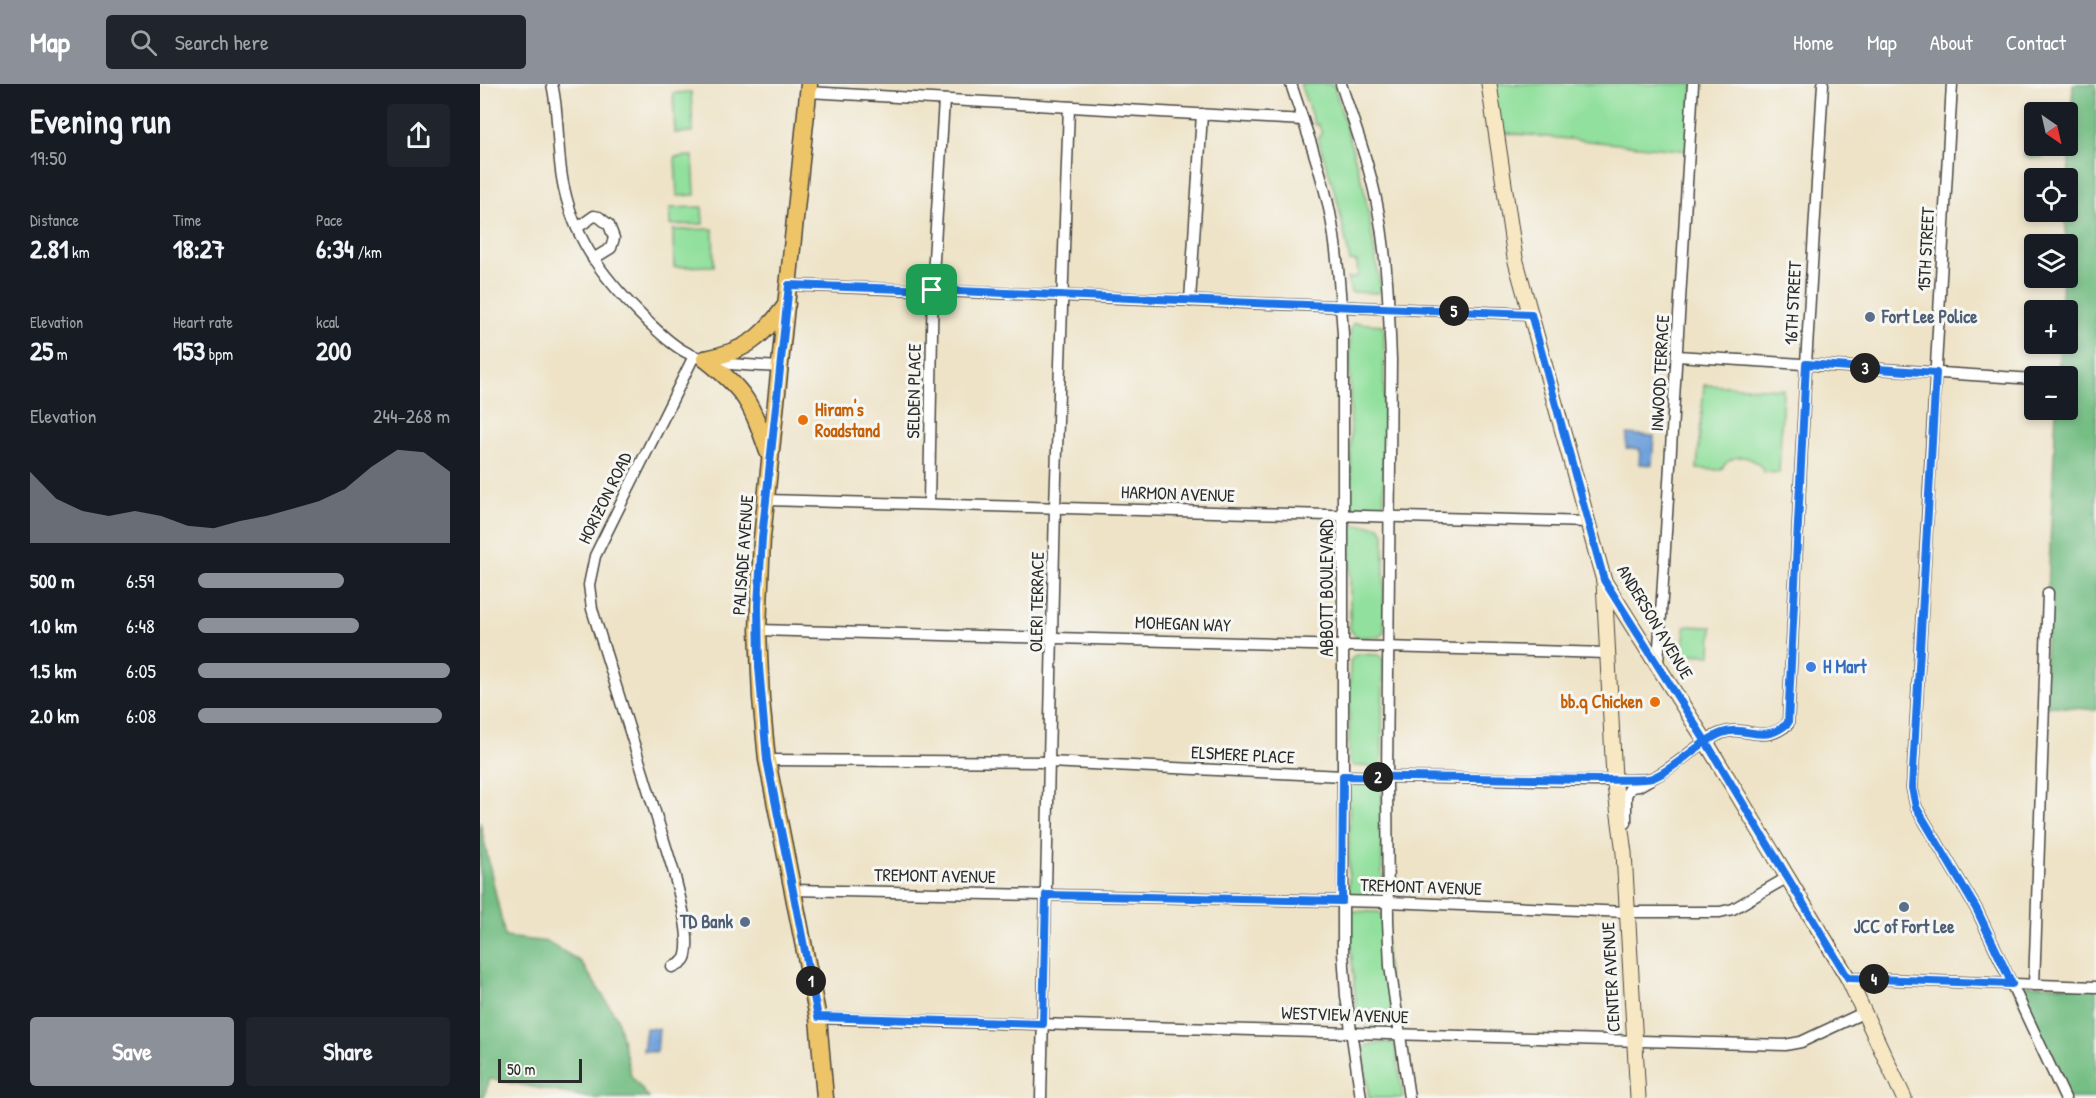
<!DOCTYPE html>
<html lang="en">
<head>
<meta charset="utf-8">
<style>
  :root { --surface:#171b24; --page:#20242c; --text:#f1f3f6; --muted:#9ea1a6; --accent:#8c9099 }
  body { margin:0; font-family:"Patrick Hand",sans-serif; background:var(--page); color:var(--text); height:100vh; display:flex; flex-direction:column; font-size:22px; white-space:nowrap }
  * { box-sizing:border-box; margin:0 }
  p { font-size:20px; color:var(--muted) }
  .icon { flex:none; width:33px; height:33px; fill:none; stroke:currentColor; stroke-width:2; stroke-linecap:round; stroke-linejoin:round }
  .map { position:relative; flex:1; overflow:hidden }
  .sheet { display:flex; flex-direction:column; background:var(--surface); width:480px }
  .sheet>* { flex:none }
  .needle { width:39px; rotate:146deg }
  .fabs { position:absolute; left:1544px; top:18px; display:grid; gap:12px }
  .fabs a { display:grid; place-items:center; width:54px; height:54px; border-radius:6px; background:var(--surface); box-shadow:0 3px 9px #0003; font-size:30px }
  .scale { position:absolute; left:18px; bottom:15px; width:84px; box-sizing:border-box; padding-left:6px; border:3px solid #2b2b2b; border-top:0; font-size:16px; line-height:21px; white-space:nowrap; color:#2b2b2b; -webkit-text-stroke:4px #f6f6f2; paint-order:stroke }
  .pin { position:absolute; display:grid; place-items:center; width:51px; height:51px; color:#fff; margin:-26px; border-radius:12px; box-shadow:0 3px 9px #0006 }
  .km { position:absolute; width:30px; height:30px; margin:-15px; border-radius:50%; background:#222; color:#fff; font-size:16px; line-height:30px; text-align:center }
  .round { display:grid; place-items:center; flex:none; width:63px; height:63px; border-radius:6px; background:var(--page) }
  .headline { display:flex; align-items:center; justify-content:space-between; height:102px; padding:0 30px }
  h1 { font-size:33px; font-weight:700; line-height:45px }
  .figures { display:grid; grid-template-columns:repeat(3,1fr); gap:9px; height:102px; padding:6px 30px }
  .figures div { display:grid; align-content:center }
  .figures b { font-size:26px; font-weight:700 }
  .figures small { font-size:16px; font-weight:400 }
  .figures p { font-size:16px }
  .chart { height:168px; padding:12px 30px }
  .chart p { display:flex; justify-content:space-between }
  .chart svg { width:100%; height:108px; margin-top:6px; fill:var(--accent); opacity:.7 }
  .primary-button { display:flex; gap:12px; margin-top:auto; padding:12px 30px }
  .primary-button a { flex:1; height:69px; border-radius:6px; background:var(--accent); color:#fff; font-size:24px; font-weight:700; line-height:69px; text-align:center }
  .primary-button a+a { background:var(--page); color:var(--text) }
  ul { padding:0 30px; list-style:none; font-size:20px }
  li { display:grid; grid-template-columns:96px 72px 1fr; align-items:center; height:45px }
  li i { height:15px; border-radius:8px; background:var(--accent) }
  header { display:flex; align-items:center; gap:36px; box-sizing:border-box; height:84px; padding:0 30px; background:var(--accent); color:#fff }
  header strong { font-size:28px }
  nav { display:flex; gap:33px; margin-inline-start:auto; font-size:21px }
  .search { width:420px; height:54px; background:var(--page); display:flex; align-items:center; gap:15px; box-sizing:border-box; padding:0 21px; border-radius:6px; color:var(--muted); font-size:22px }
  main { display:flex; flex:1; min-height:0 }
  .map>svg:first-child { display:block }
  .green { fill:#92e09d; stroke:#5e8664; stroke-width:1.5 }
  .forest { fill:#75be84; stroke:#507458; stroke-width:1.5 }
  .water { fill:#71a2db; stroke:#4e6683; stroke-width:1.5 }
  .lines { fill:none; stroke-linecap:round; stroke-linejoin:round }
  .minor-casing { stroke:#484742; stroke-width:13 }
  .secondary-casing { stroke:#484742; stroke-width:17 }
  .primary-casing { stroke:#484742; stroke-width:19 }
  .minor { stroke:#fff; stroke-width:10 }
  .secondary { stroke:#f8e7c3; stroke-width:15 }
  .primary { stroke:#eec469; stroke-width:16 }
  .route-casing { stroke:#fff; stroke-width:12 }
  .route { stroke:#1a73e8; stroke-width:8 }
  .service-dot { fill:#5c6f8a; stroke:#f6f6f2; stroke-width:2 }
  .food-dot { fill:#e8710a; stroke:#f6f6f2; stroke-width:2 }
  .shop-dot { fill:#3f7fe0; stroke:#f6f6f2; stroke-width:2 }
  .labels { text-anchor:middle; stroke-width:6; stroke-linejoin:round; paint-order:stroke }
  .street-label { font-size:18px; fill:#2b2b2b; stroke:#f6f6f2 }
  .service-label { font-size:18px; font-weight:bold; fill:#4e5e75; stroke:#f6f6f2; text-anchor:start }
  .food-label { font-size:18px; font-weight:bold; fill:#c56008; stroke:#f6f6f2; text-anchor:start }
  .shop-label { font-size:18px; font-weight:bold; fill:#366cbe; stroke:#f6f6f2; text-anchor:start }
</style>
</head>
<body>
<header>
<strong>Map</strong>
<div class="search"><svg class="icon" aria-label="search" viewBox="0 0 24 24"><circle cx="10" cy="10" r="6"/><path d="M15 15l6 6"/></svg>Search here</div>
<nav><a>Home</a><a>Map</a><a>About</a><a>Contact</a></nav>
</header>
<main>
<section class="sheet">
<div class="headline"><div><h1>Evening run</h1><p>19:50</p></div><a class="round"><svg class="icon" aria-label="share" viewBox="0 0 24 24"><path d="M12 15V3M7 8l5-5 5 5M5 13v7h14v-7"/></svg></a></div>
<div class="figures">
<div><p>Distance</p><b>2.81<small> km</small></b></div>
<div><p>Time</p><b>18:27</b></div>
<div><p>Pace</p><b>6:34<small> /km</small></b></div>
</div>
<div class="figures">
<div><p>Elevation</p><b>25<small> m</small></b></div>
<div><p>Heart rate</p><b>153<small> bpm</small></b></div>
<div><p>kcal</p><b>200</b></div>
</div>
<div class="chart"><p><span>Elevation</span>244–268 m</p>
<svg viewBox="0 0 160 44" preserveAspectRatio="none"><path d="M0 44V15L10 26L20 31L30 33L40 31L50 33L60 37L70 38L80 35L90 33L100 30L110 27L120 22L130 13L140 6L150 7L160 15V44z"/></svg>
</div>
<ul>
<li><b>500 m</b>6:59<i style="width:58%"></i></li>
<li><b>1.0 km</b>6:48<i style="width:64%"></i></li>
<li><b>1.5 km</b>6:05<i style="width:100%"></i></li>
<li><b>2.0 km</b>6:08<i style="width:97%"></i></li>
</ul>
<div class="primary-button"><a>Save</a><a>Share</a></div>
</section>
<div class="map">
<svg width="1616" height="1014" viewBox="0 0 1616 1014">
  <rect width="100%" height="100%" fill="#f6f6f2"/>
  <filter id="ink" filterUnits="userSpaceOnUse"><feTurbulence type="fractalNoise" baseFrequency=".0167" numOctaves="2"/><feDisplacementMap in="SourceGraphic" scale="12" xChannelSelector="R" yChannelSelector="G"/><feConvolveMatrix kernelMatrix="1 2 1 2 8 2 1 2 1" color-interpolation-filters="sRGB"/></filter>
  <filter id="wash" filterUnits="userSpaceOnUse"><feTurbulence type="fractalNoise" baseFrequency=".008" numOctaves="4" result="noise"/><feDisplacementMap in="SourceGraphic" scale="24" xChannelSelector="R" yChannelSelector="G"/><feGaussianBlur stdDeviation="1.35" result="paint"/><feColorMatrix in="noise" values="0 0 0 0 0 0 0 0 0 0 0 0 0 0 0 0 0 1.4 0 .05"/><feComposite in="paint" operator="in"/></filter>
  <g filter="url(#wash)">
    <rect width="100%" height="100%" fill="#eee3c7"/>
    <g class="green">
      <polygon points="820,0 850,0 854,2 884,105 901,205 898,209 871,208 867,194 874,194 878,191 877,178 870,177 858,119 838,54 842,49 838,40 835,41"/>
      <polygon points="1009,0 1213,0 1209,67 1016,48"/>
      <polygon points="211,8 213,48 195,49 193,9"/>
      <polygon points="1547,33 1554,33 1554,62 1564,62 1563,74 1544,73"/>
      <polygon points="213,72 215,111 197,112 195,73"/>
      <polygon points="222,123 223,140 190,141 190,124"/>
      <polygon points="233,145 234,182 194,183 193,146"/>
      <path d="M 874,239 L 903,241 L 904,243 L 904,422 C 897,427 878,427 871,421 L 870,255 L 871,243 Z"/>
      <path d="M 1224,301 L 1303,305 L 1299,389 L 1284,388 C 1275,370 1251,367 1241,386 L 1217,385 Z"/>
      <polygon points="875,441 899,442 904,449 904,548 899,553 876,553 870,545 870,446"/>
      <polygon points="1205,542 1232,543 1231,571 1203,570"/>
      <polygon points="880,570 899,571 903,575 902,678 898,683 874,682 869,677 870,577 874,572"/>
      <polygon points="873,699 899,700 902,704 902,809 900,812 871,812 869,809 869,703"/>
      <path d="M 870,827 L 899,828 L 902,831 L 913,939 L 912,941 C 898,943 884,944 877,930 L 868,833 Z"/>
      <polygon points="907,958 915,961 923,1014 889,1014 883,967 887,961"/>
    </g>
    <g class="forest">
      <polygon points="1593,0 1616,0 1616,626 1563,621 1576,326 1587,326 1587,292 1578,292 1580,260 1587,260 1587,226 1581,226 1583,194 1587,194 1587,160 1585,160"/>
      <polygon points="0,738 25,853 68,858 101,878 137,934 151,992 169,1014 110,1014 10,995 3,1014 0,1014"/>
      <polygon points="1532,900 1616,903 1616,1014 1585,1014"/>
    </g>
    <g class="water">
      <polygon points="1147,350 1174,352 1172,381 1159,380 1160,365 1146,364"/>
      <polygon points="166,944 179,945 177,968 163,967"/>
    </g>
  </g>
  <g filter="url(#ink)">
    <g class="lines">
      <g class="minor-casing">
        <g id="minor">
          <path d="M 72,0 C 80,34 76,70 84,104 C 96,160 127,198 167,237 C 181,250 196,265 214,272 C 241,282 272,281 300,283"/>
          <path d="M 811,0 C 825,43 841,85 850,129 C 858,169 860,209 863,250 L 863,868 L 866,912 L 881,1014"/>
          <path d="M 861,0 C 874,40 889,79 897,120 C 907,171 909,224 911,276 L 907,693 L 908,837 L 910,882 L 929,1014"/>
          <polyline points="1472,0 1432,704 1436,723 1497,826 1585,1014"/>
          <polyline points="328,8 823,36"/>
          <polyline points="97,144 114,132 119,133 129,141 134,154 131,164 113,175"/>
          <polyline points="309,201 1051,230"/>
          <polyline points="710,217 722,30"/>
          <polyline points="1197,272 1554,295"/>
          <polyline points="286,416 1109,438"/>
          <polyline points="449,420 453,191 464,16"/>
          <polyline points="278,546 1127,569"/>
          <polyline points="1178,580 1213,0"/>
          <path d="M 287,676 L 569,678 L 863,692 L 1117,697 C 1129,695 1166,697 1172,694 C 1195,685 1219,657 1242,649 C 1266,640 1282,662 1308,640 L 1326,280 L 1343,0"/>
          <polyline points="1146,739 1146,711 1151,703 1159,702 1171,695"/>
          <polyline points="312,806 908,818 1147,828 1240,828 1253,825 1308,793"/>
          <path d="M 192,883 C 198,881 205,878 206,871 C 211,850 199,811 194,789 L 112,525 L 109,501 L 115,472 L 214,272"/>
          <polyline points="1368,894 1616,903"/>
          <polyline points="1554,901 1568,509"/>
          <polyline points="338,934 1305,961 1321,958 1385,928"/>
          <polyline points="561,1014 575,423 589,23"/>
        </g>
      </g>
      <g class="secondary-casing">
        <g id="secondary">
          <polyline points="1009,0 1035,174 1124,497 1226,658 1368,894 1424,1014"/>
          <polyline points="1124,497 1134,694 1144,769 1158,1014"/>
        </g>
      </g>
      <g class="primary-casing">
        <g id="primary">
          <polyline points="329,0 282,454 278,546 281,614 287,676 338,934 345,1014"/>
          <path d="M 225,275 C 266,307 271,319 288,368"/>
          <path d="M 225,275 C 267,267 282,253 307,220"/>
        </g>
      </g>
      <use href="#minor" class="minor"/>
      <use href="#secondary" class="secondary"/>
      <use href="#primary" class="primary"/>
    </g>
  </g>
  <g class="lines" filter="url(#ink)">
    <g class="route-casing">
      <path id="route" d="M 452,206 L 309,201 L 282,454 L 278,521 L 279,583 L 287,676 L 338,933 L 563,940 L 566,811 L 862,817 L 863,692 L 1117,696 C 1129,695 1166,697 1172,694 C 1196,685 1218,658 1242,649 C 1266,640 1282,662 1308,639 L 1326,280 L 1456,289 L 1432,704 L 1436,723 L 1497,826 L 1532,900 L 1368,894 L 1226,658 L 1124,496 L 1051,230 L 452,206"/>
    </g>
    <use href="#route" class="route"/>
  </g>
  <g class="service-dot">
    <circle cx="1390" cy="233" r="6"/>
    <circle cx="1424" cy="823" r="6"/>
    <circle cx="265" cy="838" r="6"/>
  </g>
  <g class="food-dot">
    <circle cx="323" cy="336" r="6"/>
    <circle cx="1175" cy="618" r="6"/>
  </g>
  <circle class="shop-dot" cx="1331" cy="583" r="6"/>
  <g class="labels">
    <g class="street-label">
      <text transform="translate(1446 165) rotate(-87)" y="6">15TH STREET</text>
      <text transform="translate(1313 219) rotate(-87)" y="6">16TH STREET</text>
      <text transform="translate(1180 289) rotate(-87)" y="6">INWOOD TERRACE</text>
      <text transform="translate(434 307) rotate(-89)" y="6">SELDEN PLACE</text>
      <text transform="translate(698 410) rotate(2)" y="6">HARMON AVENUE</text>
      <text transform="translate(125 414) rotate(-64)" y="6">HORIZON ROAD</text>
      <text transform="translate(263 471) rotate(-86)" y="6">PALISADE AVENUE</text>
      <text transform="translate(847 504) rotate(-90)" y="6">ABBOTT BOULEVARD</text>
      <text transform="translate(557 518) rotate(-89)" y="6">OLERI TERRACE</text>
      <text transform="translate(1175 538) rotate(59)" y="6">ANDERSON AVENUE</text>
      <text transform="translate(703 540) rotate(2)" y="6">MOHEGAN WAY</text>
      <text transform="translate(763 671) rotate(3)" y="6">ELSMERE PLACE</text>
      <text transform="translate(455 792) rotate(1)" y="6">TREMONT AVENUE</text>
      <text transform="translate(941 803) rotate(2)" y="6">TREMONT AVENUE</text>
      <text transform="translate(1131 893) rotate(-93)" y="6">CENTER AVENUE</text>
      <text transform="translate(865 931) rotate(2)" y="6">WESTVIEW AVENUE</text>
    </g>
    <g class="service-label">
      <text x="1402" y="239">Fort Lee Police</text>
      <text x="253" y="844" text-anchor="end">TD Bank</text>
      <text x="1424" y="849" text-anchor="middle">JCC of Fort Lee</text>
    </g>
    <g class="food-label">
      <text x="335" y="332">Hiram's<tspan x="335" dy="21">Roadstand</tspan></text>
      <text x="1163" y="624" text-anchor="end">bb.q Chicken</text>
    </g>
    <g class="shop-label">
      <text x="1343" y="589">H Mart</text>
    </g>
  </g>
</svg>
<div class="fabs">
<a><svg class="needle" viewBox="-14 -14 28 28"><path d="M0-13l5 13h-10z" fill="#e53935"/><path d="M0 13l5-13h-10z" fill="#9ea1a6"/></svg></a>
<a><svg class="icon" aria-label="locate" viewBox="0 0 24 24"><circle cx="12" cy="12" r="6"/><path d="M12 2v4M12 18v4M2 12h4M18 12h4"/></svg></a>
<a><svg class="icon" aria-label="layers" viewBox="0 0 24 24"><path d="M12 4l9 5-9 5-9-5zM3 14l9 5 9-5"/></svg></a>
<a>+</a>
<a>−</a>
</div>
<div class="scale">50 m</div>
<div class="pin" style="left:452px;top:206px;background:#1e9e55"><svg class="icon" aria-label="arrive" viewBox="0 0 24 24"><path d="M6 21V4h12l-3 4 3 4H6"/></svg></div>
<b class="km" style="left:331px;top:897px">1</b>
<b class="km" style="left:898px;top:693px">2</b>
<b class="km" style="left:1385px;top:284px">3</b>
<b class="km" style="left:1394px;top:895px">4</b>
<b class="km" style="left:974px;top:227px">5</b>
</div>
</main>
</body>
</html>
